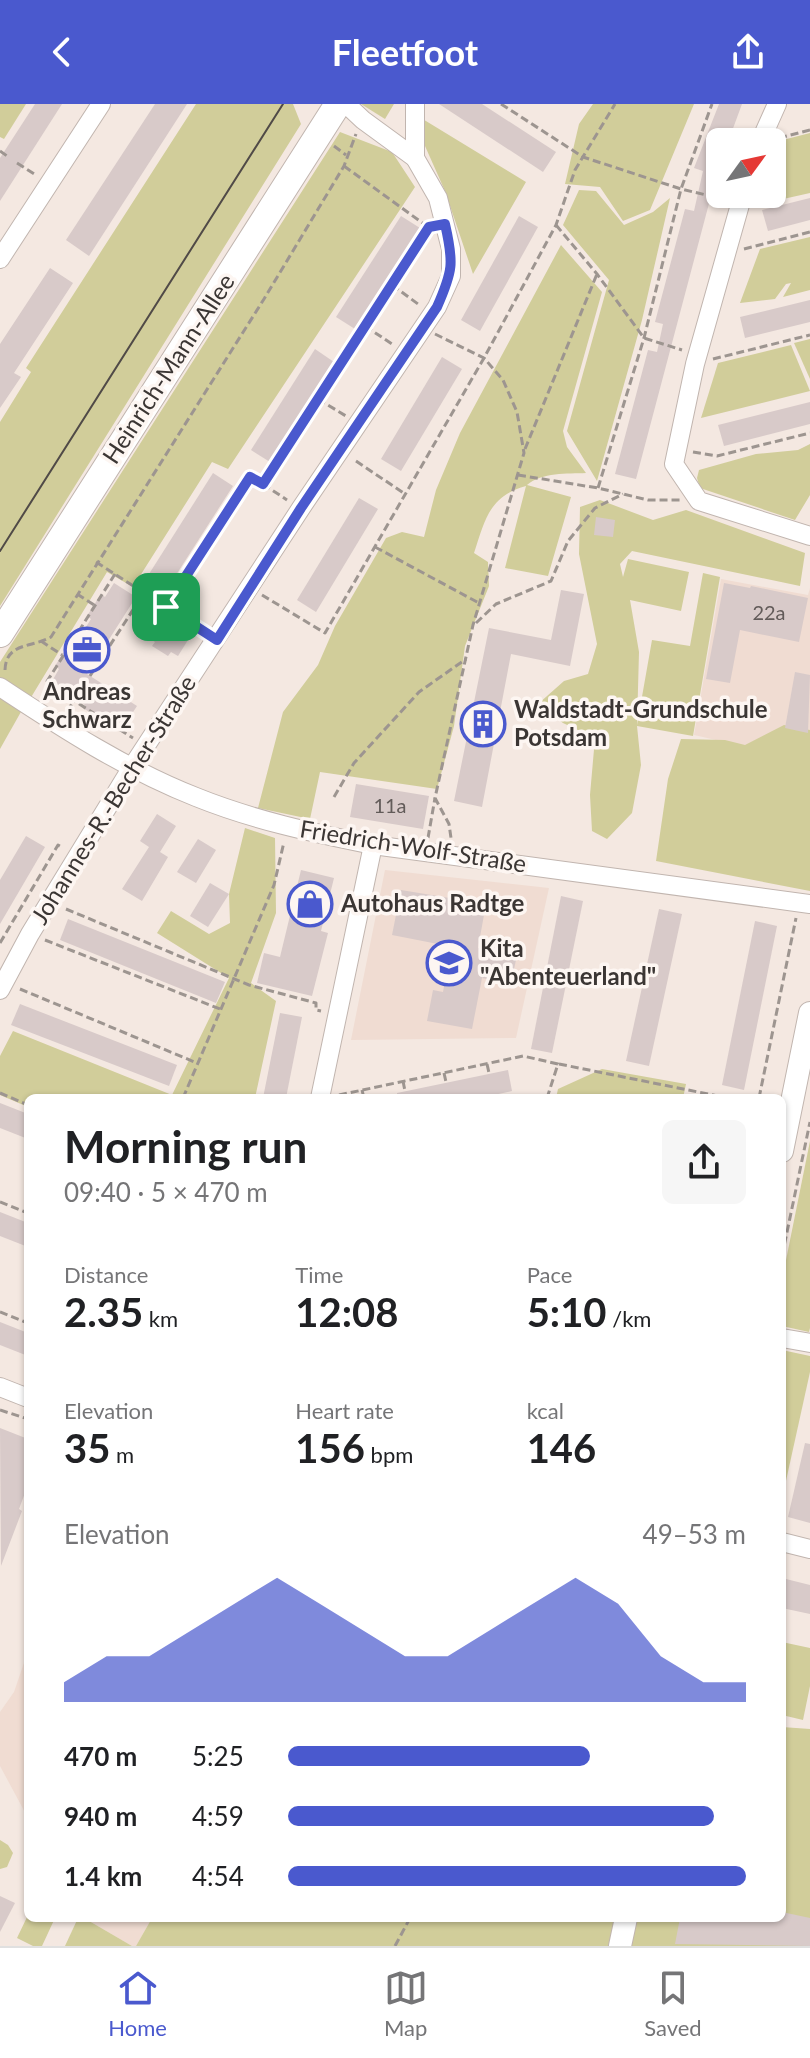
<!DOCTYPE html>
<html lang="en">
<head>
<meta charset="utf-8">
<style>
  :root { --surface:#fff; --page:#f6f6f6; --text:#202124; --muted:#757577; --line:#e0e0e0; --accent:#4a59ce }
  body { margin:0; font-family:Lato,sans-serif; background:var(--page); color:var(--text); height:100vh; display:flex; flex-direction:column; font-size:30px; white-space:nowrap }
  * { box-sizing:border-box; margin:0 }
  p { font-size:26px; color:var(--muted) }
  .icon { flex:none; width:44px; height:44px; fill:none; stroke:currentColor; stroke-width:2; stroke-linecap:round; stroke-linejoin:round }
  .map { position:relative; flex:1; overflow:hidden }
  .side { position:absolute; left:24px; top:990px; width:762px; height:828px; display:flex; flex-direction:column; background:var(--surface); border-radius:12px; box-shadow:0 2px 6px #0004 }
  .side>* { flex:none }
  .needle { width:52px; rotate:57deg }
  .tools { position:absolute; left:706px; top:24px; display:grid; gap:16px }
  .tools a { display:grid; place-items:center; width:80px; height:80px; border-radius:12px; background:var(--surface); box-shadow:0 2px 6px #0004; font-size:40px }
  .pin { position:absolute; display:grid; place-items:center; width:68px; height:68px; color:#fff; margin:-34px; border-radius:16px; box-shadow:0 4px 12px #0006 }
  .round { display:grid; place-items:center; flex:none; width:84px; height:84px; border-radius:12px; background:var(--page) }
  .headline { display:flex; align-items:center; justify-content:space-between; height:136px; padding:0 40px }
  h1 { font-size:44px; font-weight:700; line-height:60px }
  .stats { display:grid; grid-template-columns:repeat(3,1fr); gap:12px; height:136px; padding:8px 40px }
  .stats div { display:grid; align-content:center }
  .stats b { font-size:40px; font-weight:700 }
  .stats small { font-size:22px; font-weight:400 }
  .stats p { font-size:22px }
  .chart { height:224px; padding:16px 40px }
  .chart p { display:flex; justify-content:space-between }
  .chart svg { width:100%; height:144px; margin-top:8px; fill:var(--accent); opacity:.7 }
  ul { padding:0 40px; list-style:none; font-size:26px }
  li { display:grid; grid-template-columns:128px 96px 1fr; align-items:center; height:60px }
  li i { height:20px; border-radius:10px; background:var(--accent) }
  header { display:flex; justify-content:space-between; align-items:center; height:104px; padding:0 40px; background:var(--accent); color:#fff; font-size:36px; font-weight:700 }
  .tab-bar { display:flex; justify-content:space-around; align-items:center; height:112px; border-top:2px solid var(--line); background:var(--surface); font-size:22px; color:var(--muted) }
  .tab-bar a { display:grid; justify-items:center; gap:4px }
  .tab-bar .on { color:var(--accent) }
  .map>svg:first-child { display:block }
  .built { fill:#f0dcd2 }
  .green { fill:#d1cd9a }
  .building { fill:#d8cac9 }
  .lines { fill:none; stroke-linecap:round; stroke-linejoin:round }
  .minor-casing { stroke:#c1b5af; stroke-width:20 }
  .tertiary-casing { stroke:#c1b5af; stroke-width:24 }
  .secondary-casing { stroke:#c1b5af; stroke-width:28 }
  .path { stroke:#9d9590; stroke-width:3; stroke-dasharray:8 4; stroke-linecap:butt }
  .minor { stroke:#fff; stroke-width:18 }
  .tertiary { stroke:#fff; stroke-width:22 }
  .secondary { stroke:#fff; stroke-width:26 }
  .tram { stroke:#504a47; stroke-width:2 }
  .route-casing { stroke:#fff; stroke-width:16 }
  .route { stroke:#4a59ce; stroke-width:10 }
  .labels { text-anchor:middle; stroke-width:7; stroke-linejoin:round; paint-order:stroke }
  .number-label { font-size:20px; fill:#625b59 }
  .street-label { font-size:24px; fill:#3b3634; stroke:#fdf6f2 }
  .poi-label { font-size:24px; font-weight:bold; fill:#3b3634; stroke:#fdf6f2; text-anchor:start }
</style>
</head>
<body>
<header><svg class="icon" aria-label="back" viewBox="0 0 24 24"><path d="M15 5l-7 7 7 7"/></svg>Fleetfoot<svg class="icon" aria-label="share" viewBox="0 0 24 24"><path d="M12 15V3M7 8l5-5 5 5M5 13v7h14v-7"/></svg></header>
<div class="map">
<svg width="810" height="1842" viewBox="0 0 810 1842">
  <rect width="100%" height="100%" fill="#f4e8e1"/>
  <g class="built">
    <polygon points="721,475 808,491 810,484 810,629 777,650 694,631"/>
    <polygon points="385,766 549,784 516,934 351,936"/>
    <polygon points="28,1547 28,1714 0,1662 0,1608 14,1588"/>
    <polygon points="84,1814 152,1814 136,1842 132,1842"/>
  </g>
  <g class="green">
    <polygon points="0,0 26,0 4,35 0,33"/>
    <polygon points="196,0 293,0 301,20 0,502 0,318 31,268 26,264"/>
    <polygon points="361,0 394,0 385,15"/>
    <polygon points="593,0 694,0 650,106 623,117 600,83 565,80 579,20"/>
    <polygon points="421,14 526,78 473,170 445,87 425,42"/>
    <polygon points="340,28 392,48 415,83 228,365 212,358 133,483 107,468 30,595 0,575 0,558"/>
    <polygon points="810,29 810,89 757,101 760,90 772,90 772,50 775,38"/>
    <polygon points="579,86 596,87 624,121 653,108 670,94 642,216 597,377 567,327 609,176 563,121"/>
    <polygon points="810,133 810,186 783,193 791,179 786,180 775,195 740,199 760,145"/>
    <path d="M 561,141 L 602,188 L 563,327 L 567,343 L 586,369 C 567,370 542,368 527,381 L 571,393 L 548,472 L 505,464 L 526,382 C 489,392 485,416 474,449 L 488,458 L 489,482 L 465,542 L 454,622 L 437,685 L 320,668 L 310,715 L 258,704 L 283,608 L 318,561 L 335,522 L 386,434 L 402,428 L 424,433 L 436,386 L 460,329 Z"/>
    <polygon points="810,235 810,275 794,239"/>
    <polygon points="791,241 810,287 701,314 718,259"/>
    <polygon points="810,340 810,391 795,416 700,384 697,374 699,366 756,350 798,346"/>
    <polygon points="600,396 653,416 686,406 805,449 800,482 632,447 620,460 623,473 628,455 689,468 681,507 630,496 639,548 637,621 652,536 690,542 703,469 720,473 693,632 637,622 641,661 632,709 607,735 592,727 590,691 595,634 563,619 538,600 564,577 588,570 597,540 579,450 580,403"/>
    <polygon points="147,499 160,507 147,528 134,520"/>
    <polygon points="0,593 22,606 0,645"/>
    <polygon points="784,621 810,626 810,787 656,757 668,675 681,635 725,636 745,641"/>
    <polygon points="245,724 275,734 276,809 251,879 276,897 255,994 28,994 28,1003 0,991 0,952 13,927 172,991 229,874 157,829 171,807 209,830 230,819 229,790"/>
    <polygon points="602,965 686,980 683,994 556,994 558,985"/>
    <polygon points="810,1037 810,1224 809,1228 782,1222 782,1176"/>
    <polygon points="782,1246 810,1252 810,1268 782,1395"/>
    <polygon points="782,1538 810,1544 810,1582 803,1616 782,1611"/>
    <polygon points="782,1623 810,1625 810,1842 136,1842 152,1814 782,1814"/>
    <polygon points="0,1736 8,1741 13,1749 7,1763 0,1765"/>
    <polygon points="28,1811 28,1814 55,1814 42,1842 33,1842 17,1834"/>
    <polygon points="78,1814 84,1814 132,1842 65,1842"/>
  </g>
  <g class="building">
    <polygon points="35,0 62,0 0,97 0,54"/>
    <polygon points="155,0 187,0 89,152 66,136"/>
    <polygon points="439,0 482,0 556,48 543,68"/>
    <polygon points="719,0 742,0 728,38 720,38 720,58 636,375 615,370 648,246 657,248 663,220 655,218 685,105 694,107 703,67 694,64"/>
    <polygon points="810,94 810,116 768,127 762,106"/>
    <polygon points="401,112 420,124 355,225 336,213"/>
    <polygon points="519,112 538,123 480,227 461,216"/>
    <polygon points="50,164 73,179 14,269 21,273 0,304 0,240"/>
    <polygon points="810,196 810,218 745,234 740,213"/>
    <polygon points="315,245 334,258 270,358 251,346"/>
    <polygon points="442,253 462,265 401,367 381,355"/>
    <polygon points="810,298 810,320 724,342 718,321"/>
    <polygon points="213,369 233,382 169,482 149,470"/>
    <polygon points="359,394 378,405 316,508 297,496"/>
    <polygon points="596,413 615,416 613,433 594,431"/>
    <polygon points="114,479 136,493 87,570 137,602 123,623 109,615 106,619 83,604 85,601 51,579 59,565 55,562 62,551 69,539 74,542 91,515 87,512 101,490 105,493"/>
    <polygon points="724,479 750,484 751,482 808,494 799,538 740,526 730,579 706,575"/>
    <polygon points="561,486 584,490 570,562 511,550 482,703 454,697 489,524 551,536"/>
    <polygon points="163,509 193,528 178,552 171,548 168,552 152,542 155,538 148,533"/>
    <polygon points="795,568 810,571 808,629 785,624"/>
    <polygon points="356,680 429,692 423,725 350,713"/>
    <polygon points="157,710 176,722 160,748 168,753 142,797 122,785 149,743 140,737"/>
    <polygon points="26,732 45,743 0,820 0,776"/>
    <polygon points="198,735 216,746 196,779 177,768"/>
    <polygon points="301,766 334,774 321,827 328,829 312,892 257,879 264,849 280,853"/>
    <polygon points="210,779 229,790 208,823 190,812"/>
    <polygon points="401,786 486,800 478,844 517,851 511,880 482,874 472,925 427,917 433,886 443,888 450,849 441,848 443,841 392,831"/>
    <polygon points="561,792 583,797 552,949 531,945"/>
    <polygon points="659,805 682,810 649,962 626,957"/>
    <polygon points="68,815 225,878 216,899 60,836"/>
    <polygon points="755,817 777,822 744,986 722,981"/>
    <polygon points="20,900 177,961 169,982 11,921"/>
    <polygon points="280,909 302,913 286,994 263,994"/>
    <polygon points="508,966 512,987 480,994 397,994 397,989"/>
    <polygon points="0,999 28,1010 28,1035 0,1024"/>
    <polygon points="0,1108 28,1119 28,1143 0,1132"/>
    <polygon points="0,1218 28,1229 28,1252 0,1241"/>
    <polygon points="0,1324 28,1335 28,1381 19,1405 22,1407 1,1462"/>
    <polygon points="805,1339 810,1340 810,1419 788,1413"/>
    <polygon points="782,1474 810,1481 810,1510 782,1504"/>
    <polygon points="0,1792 15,1799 0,1828"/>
    <polygon points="782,1808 810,1814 810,1842 675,1840 680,1814 782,1814"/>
  </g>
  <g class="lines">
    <g class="minor-casing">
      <g id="minor">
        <polyline points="346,0 363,16 415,54"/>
        <polyline points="760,38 777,0"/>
        <polyline points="743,90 695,260 674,360 699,397 810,432"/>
        <polyline points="0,155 101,0"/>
        <path d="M 0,583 C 62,624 127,666 196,693 C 253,716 313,729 373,741 L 810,800"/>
        <polyline points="0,886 30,830 132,663 301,404 437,203 451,172 451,145 438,94 415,54 415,0"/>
        <polyline points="320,994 373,741"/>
        <polyline points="782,1234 810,1239"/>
        <polyline points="0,1283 28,1294"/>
        <polyline points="782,1438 810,1445"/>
      </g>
    </g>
    <g class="tertiary-casing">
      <g id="tertiary">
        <polyline points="782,1047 810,909"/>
        <polyline points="620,1842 626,1814"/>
      </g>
    </g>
    <g class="secondary-casing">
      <polyline id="secondary" points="0,530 338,0"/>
    </g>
    <g class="path">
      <polyline points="501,0 583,53 681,85 727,96"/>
      <polyline points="779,34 810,26"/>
      <polyline points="334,42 346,51"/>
      <polyline points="0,47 7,52"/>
      <polyline points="17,59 36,71"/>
      <polyline points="344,62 428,123"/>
      <polyline points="556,121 597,170 644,234 682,246"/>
      <polyline points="744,145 810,128"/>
      <polyline points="392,181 418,200"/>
      <polyline points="365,222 392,240"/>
      <polyline points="435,230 484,254 503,276 517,308 524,349 473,521 435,694 449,720 451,734"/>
      <polyline points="713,255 810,231"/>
      <polyline points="318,295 346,312"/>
      <polyline points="525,345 597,170"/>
      <polyline points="693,348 717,352 810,329"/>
      <polyline points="356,357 405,390"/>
      <polyline points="518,371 598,384 648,396 680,396"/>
      <polyline points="263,380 287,396"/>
      <polyline points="598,384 644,234 681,85 712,0"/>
      <polyline points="375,443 479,499"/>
      <polyline points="96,458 166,503 250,373 263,380 429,123"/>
      <polyline points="115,470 46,579 133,634"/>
      <polyline points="77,490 94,501"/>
      <polyline points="262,491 325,529 484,254 556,121 575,66 615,0"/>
      <polyline points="166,503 203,527"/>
      <polyline points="476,519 496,500 551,477 568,437 595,404 623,390"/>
      <polyline points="41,537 62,551"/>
      <path d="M 5,566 C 6,538 32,544 51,533 L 264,195 L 344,62 L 356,30"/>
      <polyline points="90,572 144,489"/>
      <polyline points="67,607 76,594"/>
      <polyline points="334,693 354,659 419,588 466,555"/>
      <polyline points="428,734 435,694"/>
      <polyline points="66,805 249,881 316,899 316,906 321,907"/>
      <polyline points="45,836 220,905"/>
      <polyline points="0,839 58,741 63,744"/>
      <polyline points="20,885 197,959"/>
      <polyline points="487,960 489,969"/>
      <polyline points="559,960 728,994"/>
      <polyline points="444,969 446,978"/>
      <polyline points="403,977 405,987"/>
      <polyline points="362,986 364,994"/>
      <polyline points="0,989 28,1001"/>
      <polyline points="339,991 523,952 558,960 547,994"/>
      <polyline points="183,994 274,781 284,738"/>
      <polyline points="759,994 796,814"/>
      <polyline points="0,1098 28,1109"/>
      <polyline points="782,1152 810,1018"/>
      <polyline points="0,1208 28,1219"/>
      <polyline points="0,1306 28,1315"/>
      <polyline points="395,1842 410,1814"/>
    </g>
    <use href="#minor" class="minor"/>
    <use href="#tertiary" class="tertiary"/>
    <use href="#secondary" class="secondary"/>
    <polyline class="tram" points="0,447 283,0"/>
  </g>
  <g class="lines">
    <g class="route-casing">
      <path id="route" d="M 445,120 C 454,159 453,167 437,203 L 301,404 L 217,536 L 166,503 L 250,373 L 263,380 L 429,123 Z"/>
    </g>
    <use href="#route" class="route"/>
  </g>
  <defs>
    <g id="office-ring" transform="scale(2.3)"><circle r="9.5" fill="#fdf6f2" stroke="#4a59ce" stroke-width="1.5"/><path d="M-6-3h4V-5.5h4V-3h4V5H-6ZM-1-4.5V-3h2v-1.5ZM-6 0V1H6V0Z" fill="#4a59ce"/></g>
    <g id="building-ring" transform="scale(2.3)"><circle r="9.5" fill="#fdf6f2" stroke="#4a59ce" stroke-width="1.5"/><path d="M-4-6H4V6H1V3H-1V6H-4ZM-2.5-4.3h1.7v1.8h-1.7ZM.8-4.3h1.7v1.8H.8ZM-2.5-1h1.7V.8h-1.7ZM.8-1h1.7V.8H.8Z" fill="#4a59ce"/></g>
    <g id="shop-ring" transform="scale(2.3)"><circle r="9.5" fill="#fdf6f2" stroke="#4a59ce" stroke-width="1.5"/><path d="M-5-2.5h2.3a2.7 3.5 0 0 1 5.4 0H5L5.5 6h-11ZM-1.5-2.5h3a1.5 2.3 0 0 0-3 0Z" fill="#4a59ce"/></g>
    <g id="school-ring" transform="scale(2.3)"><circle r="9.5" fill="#fdf6f2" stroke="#4a59ce" stroke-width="1.5"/><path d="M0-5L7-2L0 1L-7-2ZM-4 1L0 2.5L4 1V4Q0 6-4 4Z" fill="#4a59ce"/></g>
  </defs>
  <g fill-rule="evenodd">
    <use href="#office-ring" x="87" y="546"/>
    <use href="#building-ring" x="483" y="620"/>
    <use href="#shop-ring" x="310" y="800"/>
    <use href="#school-ring" x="449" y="859"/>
  </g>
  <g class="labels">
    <g class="number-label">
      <text x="769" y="516">22a</text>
      <text x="390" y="709">11a</text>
    </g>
    <g class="street-label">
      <text transform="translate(169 265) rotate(-57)" y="8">Heinrich-Mann-Allee</text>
      <text transform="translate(114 696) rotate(-58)" y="8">Johannes-R.-Becher-Straße</text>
      <text transform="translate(413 743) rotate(9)" y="8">Friedrich-Wolf-Straße</text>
    </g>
    <g class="poi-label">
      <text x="87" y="596" text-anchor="middle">Andreas<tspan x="87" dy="28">Schwarz</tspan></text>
      <text x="514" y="614">Waldstadt-Grundschule<tspan x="514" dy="28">Potsdam</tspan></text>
      <text x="341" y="808">Autohaus Radtge</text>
      <text x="480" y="853">Kita<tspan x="480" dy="28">"Abenteuerland"</tspan></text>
    </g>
  </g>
</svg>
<div class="tools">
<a><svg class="needle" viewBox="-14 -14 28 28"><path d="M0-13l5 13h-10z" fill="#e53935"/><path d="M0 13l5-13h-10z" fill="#757577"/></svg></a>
</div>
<div class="pin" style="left:166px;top:503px;background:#1e9e55"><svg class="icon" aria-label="arrive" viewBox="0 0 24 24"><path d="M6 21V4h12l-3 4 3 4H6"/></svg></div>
<section class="side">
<div class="headline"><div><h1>Morning run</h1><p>09:40 · 5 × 470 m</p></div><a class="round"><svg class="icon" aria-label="share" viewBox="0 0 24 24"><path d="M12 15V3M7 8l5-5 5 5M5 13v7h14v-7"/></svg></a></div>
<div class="stats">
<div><p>Distance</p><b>2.35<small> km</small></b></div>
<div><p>Time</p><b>12:08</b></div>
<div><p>Pace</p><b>5:10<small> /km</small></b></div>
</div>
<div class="stats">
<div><p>Elevation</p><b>35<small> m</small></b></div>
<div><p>Heart rate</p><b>156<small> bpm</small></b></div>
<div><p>kcal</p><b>146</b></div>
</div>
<div class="chart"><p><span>Elevation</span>49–53 m</p>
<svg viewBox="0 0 160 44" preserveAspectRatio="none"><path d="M0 44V38L10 30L20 30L30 22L40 14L50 6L60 14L70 22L80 30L90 30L100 22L110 14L120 6L130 14L140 30L150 38L160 38V44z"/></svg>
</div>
<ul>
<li><b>470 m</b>5:25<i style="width:66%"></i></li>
<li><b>940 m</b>4:59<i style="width:93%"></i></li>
<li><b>1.4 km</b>4:54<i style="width:100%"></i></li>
</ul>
</section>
</div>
<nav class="tab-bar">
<a class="on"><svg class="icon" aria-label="home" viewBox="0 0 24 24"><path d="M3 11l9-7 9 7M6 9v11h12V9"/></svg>Home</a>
<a><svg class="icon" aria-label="map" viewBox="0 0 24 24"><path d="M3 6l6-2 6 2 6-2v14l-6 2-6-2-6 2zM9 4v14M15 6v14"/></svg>Map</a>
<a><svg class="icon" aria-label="saved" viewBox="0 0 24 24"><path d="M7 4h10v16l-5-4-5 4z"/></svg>Saved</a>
</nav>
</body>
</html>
